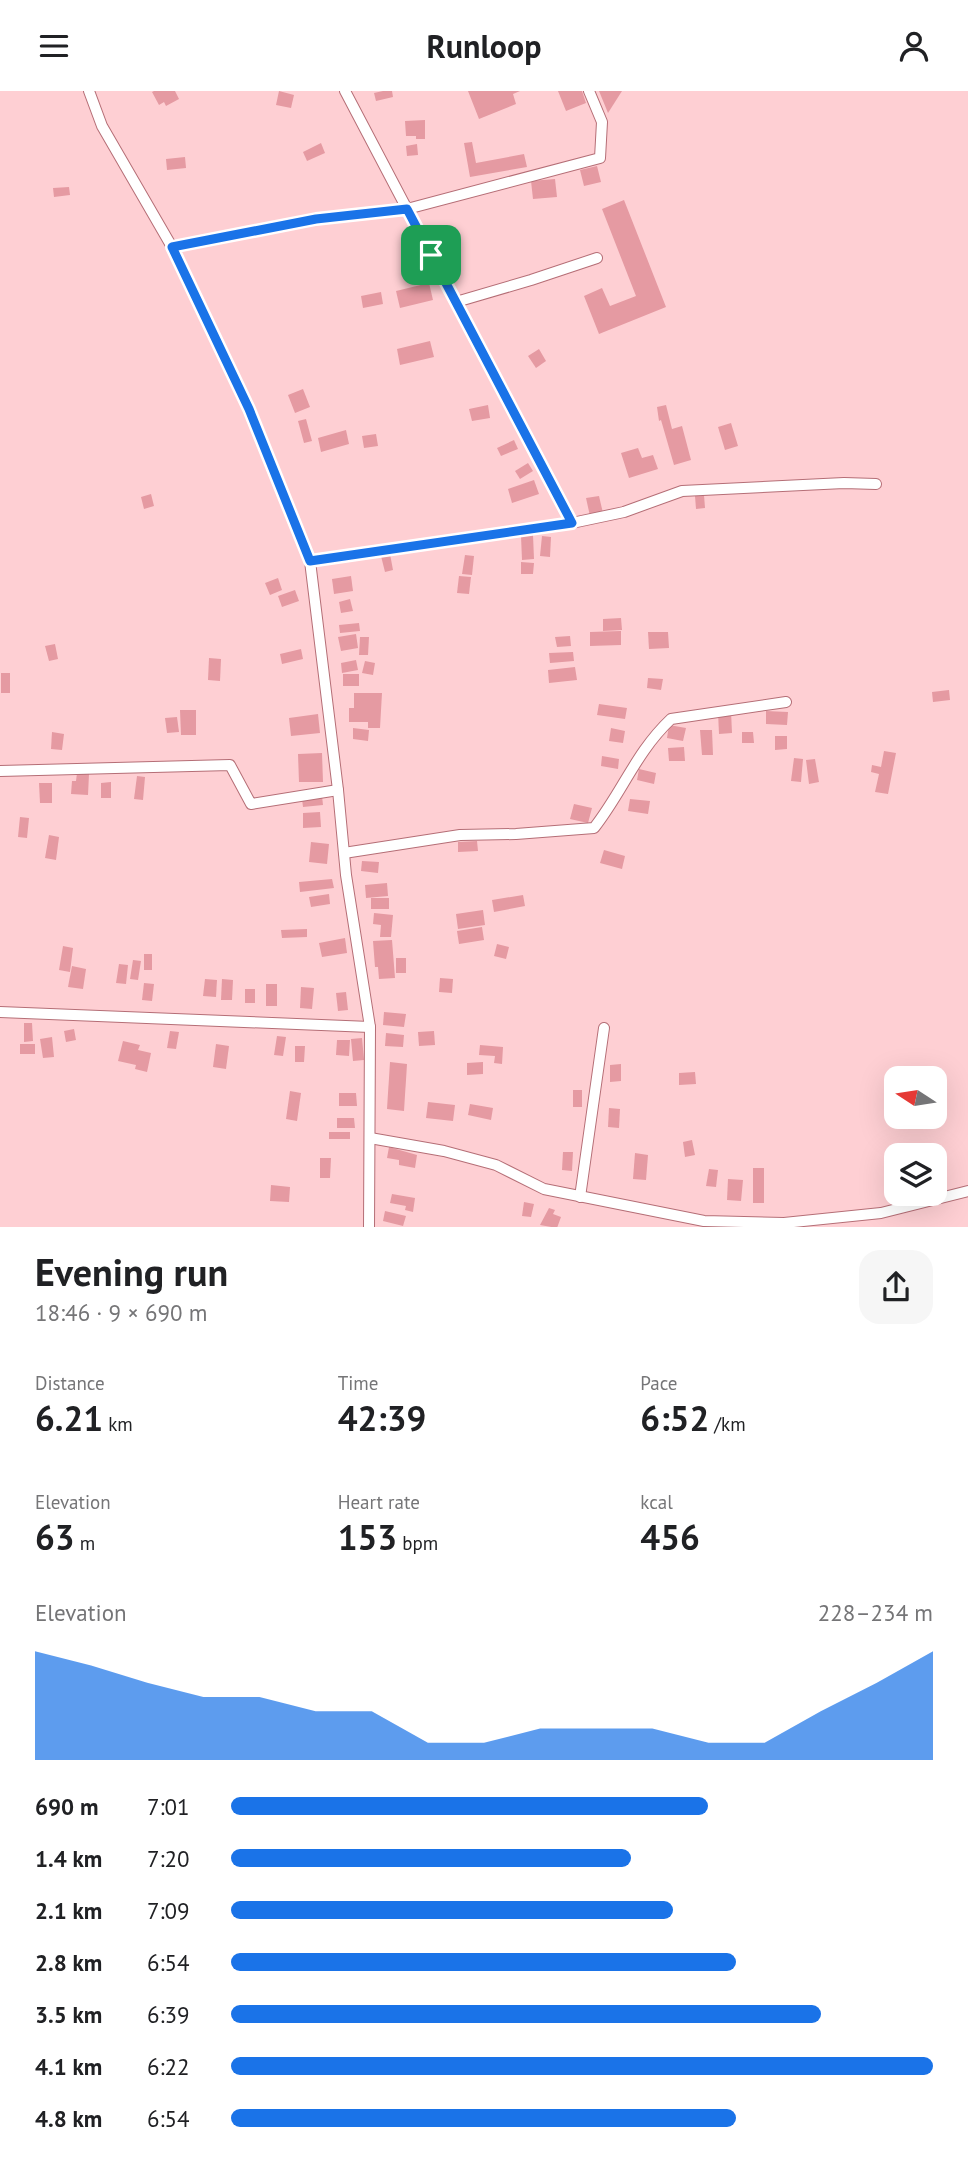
<!DOCTYPE html>
<html lang="en">
<head>
<meta charset="utf-8">
<style>
  :root { --surface:#fff; --page:#f6f6f6; --text:#202124; --muted:#757577; --accent:#1a73e8 }
  body { margin:0; font-family:"PT Sans",sans-serif; background:var(--page); color:var(--text); height:100vh; display:flex; flex-direction:column; font-size:26px; white-space:nowrap }
  * { box-sizing:border-box; margin:0 }
  p { font-size:23px; color:var(--muted) }
  .icon { flex:none; width:38px; height:38px; fill:none; stroke:currentColor; stroke-width:2; stroke-linecap:round; stroke-linejoin:round }
  .map { position:relative; height:1136px; overflow:hidden }
  .sheet { display:flex; flex-direction:column; background:var(--surface); flex:1 }
  .sheet>* { flex:none }
  .needle { width:46px; rotate:282deg }
  .tools { position:absolute; left:884px; top:975px; display:grid; gap:14px }
  .tools a { display:grid; place-items:center; width:63px; height:63px; border-radius:14px; background:var(--surface); box-shadow:0 7px 28px #0002; font-size:35px }
  .pin { position:absolute; display:grid; place-items:center; width:60px; height:60px; color:#fff; margin:-30px; border-radius:14px; box-shadow:0 4px 10px #0006 }
  .round { display:grid; place-items:center; flex:none; width:74px; height:74px; border-radius:21px; background:var(--page) }
  .summary { display:flex; align-items:center; justify-content:space-between; height:119px; padding:0 35px }
  h1 { font-size:38px; font-weight:700; line-height:52px }
  .metrics { display:grid; grid-template-columns:repeat(3,1fr); gap:10px; height:119px; padding:7px 35px }
  .metrics div { display:grid; align-content:center }
  .metrics b { font-size:35px; font-weight:700 }
  .metrics small { font-size:19px; font-weight:400 }
  .metrics p { font-size:19px }
  .chart { height:196px; padding:14px 35px }
  .chart p { display:flex; justify-content:space-between }
  .chart svg { width:100%; height:126px; margin-top:7px; fill:var(--accent); opacity:.7 }
  ul { padding:0 35px; list-style:none; font-size:23px }
  li { display:grid; grid-template-columns:112px 84px 1fr; align-items:center; height:52px }
  li i { height:18px; border-radius:9px; background:var(--accent) }
  header { display:flex; justify-content:space-between; align-items:center; height:91px; padding:0 35px; background:var(--surface); font-size:32px; font-weight:700 }
  .map>svg:first-child { display:block }
  .building { fill:#e59aa2 }
  .lines { fill:none; stroke-linecap:round; stroke-linejoin:round }
  .minor-casing { stroke:#b56e76; stroke-width:12 }
  .minor { stroke:#fff; stroke-width:10 }
  .route-casing { stroke:#fff; stroke-width:14 }
  .route { stroke:#1a73e8; stroke-width:9 }
</style>
</head>
<body>
<header><svg class="icon" aria-label="menu" viewBox="0 0 24 24"><path d="M4 6h16M4 12h16M4 18h16"/></svg>Runloop<svg class="icon" aria-label="person" viewBox="0 0 24 24"><circle cx="12" cy="8" r="4"/><path d="M4 21q1-7 8-7t8 7"/></svg></header>
<div class="map">
<svg width="968" height="1137" viewBox="0 0 968 1137">
  <rect width="100%" height="100%" fill="#fecfd3"/>
  <g class="building">
    <polygon points="154,0 175,0 179,8 166,15 164,11 159,14 152,1"/>
    <polygon points="279,0 294,4 291,17 276,14"/>
    <polygon points="383,0 392,0 393,6 376,10 374,2"/>
    <polygon points="468,0 520,0 513,3 516,13 479,28"/>
    <polygon points="558,0 582,0 586,12 566,20"/>
    <polygon points="599,0 622,0 608,22"/>
    <polygon points="425,29 425,48 416,48 416,45 406,45 405,30"/>
    <polygon points="472,51 476,72 524,63 527,76 470,86 464,52"/>
    <polygon points="321,52 325,62 307,70 303,61"/>
    <polygon points="417,53 418,64 407,65 406,55"/>
    <polygon points="185,66 186,77 167,79 166,68"/>
    <polygon points="597,75 601,91 584,95 580,79"/>
    <polygon points="555,88 557,106 533,108 531,90"/>
    <polygon points="69,96 70,104 54,106 53,97"/>
    <polygon points="624,109 666,216 599,243 584,205 602,197 610,215 636,205 602,118"/>
    <polygon points="429,192 433,209 400,217 396,200"/>
    <polygon points="381,201 383,213 363,217 361,205"/>
    <polygon points="430,250 434,266 400,274 397,258"/>
    <polygon points="539,258 546,270 536,277 528,265"/>
    <polygon points="303,298 310,316 295,322 288,304"/>
    <polygon points="488,314 490,327 472,330 469,318"/>
    <polygon points="666,314 672,338 682,335 691,369 674,374 661,329 659,330 657,316"/>
    <polygon points="306,328 312,350 304,352 298,330"/>
    <polygon points="731,332 738,355 725,359 718,336"/>
    <polygon points="346,339 349,353 321,361 318,347"/>
    <polygon points="376,343 378,355 364,357 362,345"/>
    <polygon points="514,349 518,358 501,365 497,357"/>
    <polygon points="638,357 642,367 653,364 658,378 629,387 621,362"/>
    <polygon points="528,372 533,380 520,388 515,380"/>
    <polygon points="534,389 539,403 512,412 508,398"/>
    <polygon points="151,403 154,415 144,418 141,406"/>
    <polygon points="704,404 705,417 696,418 695,405"/>
    <polygon points="599,405 603,422 590,425 586,407"/>
    <polygon points="533,444 534,468 522,469 521,445"/>
    <polygon points="542,445 551,446 550,466 540,465"/>
    <polygon points="390,463 393,479 385,481 381,465"/>
    <polygon points="465,464 474,465 472,484 462,483"/>
    <polygon points="521,471 534,472 533,483 521,483"/>
    <polygon points="351,485 353,500 334,503 332,488"/>
    <polygon points="459,485 471,486 469,503 457,502"/>
    <polygon points="278,487 282,499 270,504 265,492"/>
    <polygon points="295,499 299,510 282,516 278,505"/>
    <polygon points="350,508 353,520 341,522 339,511"/>
    <polygon points="621,527 622,539 603,540 603,528"/>
    <polygon points="359,532 360,540 340,542 339,534"/>
    <polygon points="621,540 621,554 590,555 590,541"/>
    <polygon points="648,541 668,541 669,557 649,558"/>
    <polygon points="356,543 358,557 341,560 338,546"/>
    <polygon points="570,545 571,555 557,556 555,546"/>
    <polygon points="360,546 369,546 368,564 359,564"/>
    <polygon points="55,553 58,568 49,570 45,555"/>
    <polygon points="301,558 303,568 282,573 280,563"/>
    <polygon points="573,561 574,570 550,572 549,562"/>
    <polygon points="209,567 221,568 220,590 208,589"/>
    <polygon points="356,569 358,579 342,582 341,572"/>
    <polygon points="365,570 375,572 373,584 362,582"/>
    <polygon points="575,576 577,589 549,592 548,579"/>
    <rect x="1" y="582" width="9" height="20"/>
    <rect x="343" y="583" width="16" height="12"/>
    <polygon points="648,587 663,588 661,599 647,597"/>
    <polygon points="949,599 950,609 933,611 932,601"/>
    <polygon points="354,602 382,602 380,637 368,637 368,631 349,631 349,617 354,617"/>
    <polygon points="599,613 627,617 625,628 597,624"/>
    <polygon points="180,619 196,619 196,644 181,644"/>
    <polygon points="731,620 732,642 719,643 718,621"/>
    <polygon points="766,620 788,621 787,634 766,633"/>
    <polygon points="318,623 320,642 291,645 289,627"/>
    <polygon points="177,626 179,641 167,642 165,627"/>
    <polygon points="669,634 686,637 683,650 667,647"/>
    <polygon points="353,637 369,639 368,650 353,648"/>
    <polygon points="611,637 625,640 623,652 609,650"/>
    <polygon points="700,639 712,639 713,664 702,664"/>
    <polygon points="52,641 64,643 62,659 51,658"/>
    <polygon points="742,641 753,641 754,652 742,652"/>
    <polygon points="775,645 787,645 787,658 775,659"/>
    <polygon points="684,656 685,670 669,670 668,657"/>
    <polygon points="884,660 896,662 888,703 875,701 879,683 871,681 872,674 881,676"/>
    <polygon points="322,662 323,691 299,691 298,663"/>
    <polygon points="602,665 619,668 618,678 601,675"/>
    <polygon points="794,667 803,668 801,691 791,690"/>
    <polygon points="815,668 819,691 809,693 806,669"/>
    <polygon points="639,678 656,682 654,693 637,689"/>
    <polygon points="77,682 89,683 88,704 71,703 72,690 76,690"/>
    <polygon points="137,685 145,686 143,709 134,708"/>
    <polygon points="111,691 111,707 101,707 101,692"/>
    <polygon points="39,692 52,692 52,712 40,712"/>
    <polygon points="322,705 323,714 303,716 302,708"/>
    <polygon points="630,708 650,710 648,723 628,720"/>
    <polygon points="574,713 592,717 588,732 570,728"/>
    <polygon points="320,721 321,736 303,737 303,722"/>
    <polygon points="20,726 29,727 27,747 18,746"/>
    <polygon points="49,744 59,746 56,769 45,767"/>
    <polygon points="477,750 478,760 458,761 458,751"/>
    <polygon points="311,751 329,753 327,773 309,771"/>
    <polygon points="604,759 625,765 622,778 600,772"/>
    <polygon points="362,770 379,771 378,782 361,780"/>
    <polygon points="332,788 334,797 300,801 299,791"/>
    <polygon points="387,792 388,805 366,807 365,794"/>
    <polygon points="329,803 330,813 311,816 309,806"/>
    <polygon points="523,804 525,815 494,821 492,809"/>
    <rect x="371" y="807" width="18" height="11"/>
    <polygon points="483,819 485,834 458,838 456,823"/>
    <polygon points="374,822 393,824 391,846 380,846 381,834 373,833"/>
    <polygon points="482,836 484,849 459,853 457,840"/>
    <polygon points="307,838 307,846 282,847 281,839"/>
    <polygon points="345,847 347,862 322,866 319,852"/>
    <polygon points="392,849 395,887 379,888 378,876 375,876 373,850"/>
    <polygon points="497,853 509,856 506,868 494,865"/>
    <polygon points="63,855 73,857 70,881 59,879"/>
    <rect x="144" y="863" width="8" height="16"/>
    <rect x="396" y="867" width="10" height="15"/>
    <polygon points="133,869 141,870 138,889 130,888"/>
    <polygon points="119,873 128,874 126,893 116,892"/>
    <polygon points="72,875 86,878 83,898 68,896"/>
    <polygon points="440,887 453,888 452,902 439,901"/>
    <polygon points="205,888 217,889 216,906 203,905"/>
    <polygon points="222,888 233,889 232,909 221,909"/>
    <polygon points="144,892 154,893 152,910 142,909"/>
    <rect x="266" y="893" width="11" height="22"/>
    <polygon points="301,896 314,897 312,918 300,917"/>
    <rect x="245" y="898" width="10" height="14"/>
    <polygon points="346,901 348,919 338,920 336,902"/>
    <polygon points="384,921 406,923 404,936 383,934"/>
    <polygon points="24,932 32,932 33,950 24,951"/>
    <polygon points="74,938 76,949 66,951 64,940"/>
    <polygon points="170,940 179,941 176,958 167,957"/>
    <polygon points="434,940 435,954 419,955 418,941"/>
    <polygon points="386,942 404,944 403,956 385,955"/>
    <polygon points="277,945 286,946 283,965 274,964"/>
    <polygon points="52,946 54,966 43,967 40,948"/>
    <polygon points="362,947 364,969 353,970 351,948"/>
    <polygon points="337,949 350,949 349,965 336,964"/>
    <polygon points="123,950 140,954 138,959 151,962 147,981 135,978 136,974 118,970"/>
    <rect x="20" y="953" width="15" height="10"/>
    <polygon points="216,953 229,955 226,978 213,976"/>
    <polygon points="480,954 503,956 502,973 494,972 495,965 479,964"/>
    <polygon points="295,955 305,955 304,971 295,971"/>
    <polygon points="390,971 407,973 404,1020 387,1018"/>
    <polygon points="483,971 483,983 467,984 467,972"/>
    <polygon points="621,973 621,990 610,991 610,974"/>
    <polygon points="695,981 696,993 679,994 679,982"/>
    <rect x="573" y="999" width="9" height="17"/>
    <polygon points="290,1000 301,1002 297,1030 286,1028"/>
    <polygon points="339,1002 356,1002 357,1015 339,1015"/>
    <polygon points="428,1011 455,1014 453,1030 426,1027"/>
    <polygon points="470,1013 493,1017 491,1029 468,1024"/>
    <polygon points="609,1017 620,1018 619,1037 608,1036"/>
    <polygon points="337,1027 354,1027 355,1037 337,1037"/>
    <rect x="329" y="1041" width="21" height="7"/>
    <polygon points="692,1049 695,1064 685,1066 683,1051"/>
    <polygon points="389,1056 417,1064 415,1077 399,1074 399,1069 387,1067"/>
    <polygon points="563,1061 573,1061 572,1080 562,1079"/>
    <polygon points="635,1062 648,1064 646,1089 633,1088"/>
    <polygon points="320,1067 331,1067 330,1087 320,1087"/>
    <rect x="753" y="1077" width="11" height="35"/>
    <polygon points="709,1078 718,1079 716,1096 706,1095"/>
    <polygon points="728,1088 743,1089 741,1110 727,1109"/>
    <polygon points="271,1094 290,1096 289,1111 270,1110"/>
    <polygon points="392,1103 415,1107 413,1121 405,1119 406,1115 390,1112"/>
    <polygon points="524,1111 534,1113 531,1126 522,1125"/>
    <polygon points="549,1117 555,1119 553,1123 561,1126 557,1137 540,1134"/>
    <polygon points="385,1120 406,1125 403,1135 383,1130"/>
  </g>
  <g class="lines">
    <g class="minor-casing">
      <g id="minor">
        <polyline points="89,0 102,35 172,156 249,318 310,470 338,699 346,784 370,936 369,1137"/>
        <polyline points="172,156 316,128 407,118 600,67 602,31 589,0"/>
        <polyline points="456,211 531,189 597,167"/>
        <polyline points="572,432 624,421 682,400 844,392 876,393"/>
        <polyline points="310,470 572,432 345,0"/>
        <polyline points="0,680 230,674 251,713 338,699"/>
        <path d="M 344,762 L 460,744 L 516,743 L 594,737 C 623,700 636,661 671,628 L 786,611"/>
        <polyline points="0,921 370,936"/>
        <polyline points="370,1047 444,1060 496,1074 544,1098 704,1130 784,1132 881,1122 968,1100"/>
        <polyline points="580,1106 604,937"/>
      </g>
    </g>
    <use href="#minor" class="minor"/>
  </g>
  <g class="lines">
    <g class="route-casing">
      <polygon id="route" points="407,118 572,432 310,470 249,318 172,156 316,128"/>
    </g>
    <use href="#route" class="route"/>
  </g>
</svg>
<div class="tools">
<a><svg class="needle" viewBox="-14 -14 28 28"><path d="M0-13l5 13h-10z" fill="#e53935"/><path d="M0 13l5-13h-10z" fill="#757577"/></svg></a>
<a><svg class="icon" aria-label="layers" viewBox="0 0 24 24"><path d="M12 4l9 5-9 5-9-5zM3 14l9 5 9-5"/></svg></a>
</div>
<div class="pin" style="left:431px;top:164px;background:#1e9e55"><svg class="icon" aria-label="arrive" viewBox="0 0 24 24"><path d="M6 21V4h12l-3 4 3 4H6"/></svg></div>
</div>
<section class="sheet">
<div class="summary"><div><h1>Evening run</h1><p>18:46 · 9 × 690 m</p></div><a class="round"><svg class="icon" aria-label="share" viewBox="0 0 24 24"><path d="M12 15V3M7 8l5-5 5 5M5 13v7h14v-7"/></svg></a></div>
<div class="metrics">
<div><p>Distance</p><b>6.21<small> km</small></b></div>
<div><p>Time</p><b>42:39</b></div>
<div><p>Pace</p><b>6:52<small> /km</small></b></div>
</div>
<div class="metrics">
<div><p>Elevation</p><b>63<small> m</small></b></div>
<div><p>Heart rate</p><b>153<small> bpm</small></b></div>
<div><p>kcal</p><b>456</b></div>
</div>
<div class="chart"><p><span>Elevation</span>228–234 m</p>
<svg viewBox="0 0 160 44" preserveAspectRatio="none"><path d="M0 44V6L10 11L20 17L30 22L40 22L50 27L60 27L70 38L80 38L90 33L100 33L110 33L120 38L130 38L140 27L150 17L160 6V44z"/></svg>
</div>
<ul>
<li><b>690 m</b>7:01<i style="width:68%"></i></li>
<li><b>1.4 km</b>7:20<i style="width:57%"></i></li>
<li><b>2.1 km</b>7:09<i style="width:63%"></i></li>
<li><b>2.8 km</b>6:54<i style="width:72%"></i></li>
<li><b>3.5 km</b>6:39<i style="width:84%"></i></li>
<li><b>4.1 km</b>6:22<i style="width:100%"></i></li>
<li><b>4.8 km</b>6:54<i style="width:72%"></i></li>
</ul>
</section>
</body>
</html>
